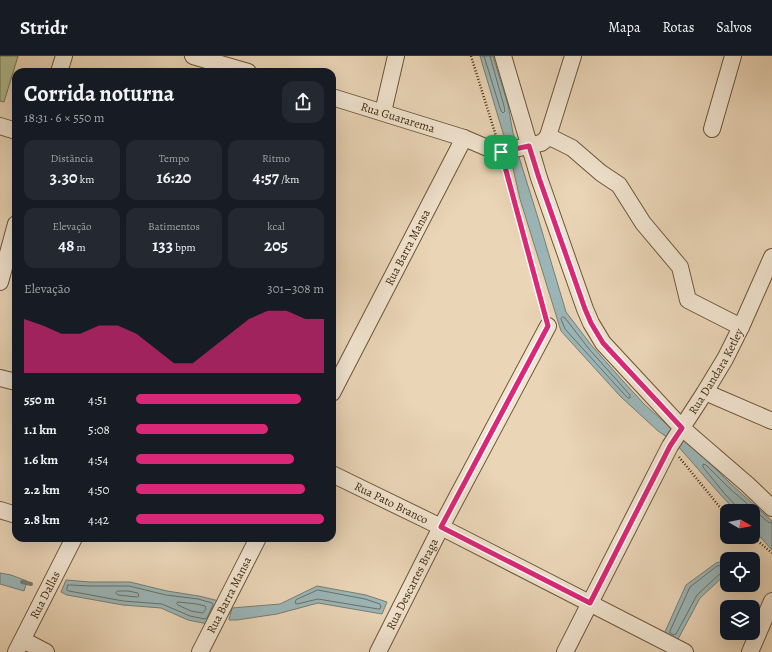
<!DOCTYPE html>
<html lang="pt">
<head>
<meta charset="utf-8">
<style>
  :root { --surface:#171b24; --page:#242831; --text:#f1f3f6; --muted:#9ea1a6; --line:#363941; --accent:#db2777 }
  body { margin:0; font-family:Alegreya,serif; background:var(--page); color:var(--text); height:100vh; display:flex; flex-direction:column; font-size:15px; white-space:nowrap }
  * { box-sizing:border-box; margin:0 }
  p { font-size:13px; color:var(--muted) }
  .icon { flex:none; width:22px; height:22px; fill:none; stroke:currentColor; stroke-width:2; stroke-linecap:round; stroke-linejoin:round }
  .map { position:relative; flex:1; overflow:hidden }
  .sheet { position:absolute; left:12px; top:12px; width:324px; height:474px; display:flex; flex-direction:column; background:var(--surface); border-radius:12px; box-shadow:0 4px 16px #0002 }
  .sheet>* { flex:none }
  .needle { width:26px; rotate:99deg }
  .controls { position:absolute; left:720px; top:448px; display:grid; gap:8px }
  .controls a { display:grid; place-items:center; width:40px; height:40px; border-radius:8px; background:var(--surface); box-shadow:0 4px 16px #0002; font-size:20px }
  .pin { position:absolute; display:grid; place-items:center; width:34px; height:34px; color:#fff; margin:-17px; border-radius:8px; box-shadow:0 2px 6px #0006 }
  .round { display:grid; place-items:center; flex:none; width:42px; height:42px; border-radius:12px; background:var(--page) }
  .overview { display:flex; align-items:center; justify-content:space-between; height:68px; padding:0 12px }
  h1 { font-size:22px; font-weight:600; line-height:30px }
  .metrics { display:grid; grid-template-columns:repeat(3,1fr); gap:6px; height:68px; padding:4px 12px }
  .metrics div { display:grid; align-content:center; border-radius:10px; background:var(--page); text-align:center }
  .metrics b { font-size:17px; font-weight:600 }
  .metrics small { font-size:11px; font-weight:400 }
  .metrics p { font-size:11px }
  .chart { height:112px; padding:8px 12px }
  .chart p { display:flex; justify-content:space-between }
  .chart svg { width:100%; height:72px; margin-top:4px; fill:var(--accent); opacity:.7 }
  ul { padding:0 12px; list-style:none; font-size:13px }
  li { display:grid; grid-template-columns:64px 48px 1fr; align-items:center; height:30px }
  li i { height:10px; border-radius:5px; background:var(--accent) }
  header { display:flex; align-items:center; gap:24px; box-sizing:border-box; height:56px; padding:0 20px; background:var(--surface); border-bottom:1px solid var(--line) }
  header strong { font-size:19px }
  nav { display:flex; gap:22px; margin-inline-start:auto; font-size:14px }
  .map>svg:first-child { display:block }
  .green { fill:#b1be93; stroke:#797450 }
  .water { fill:#9bb6b8; stroke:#777e74 }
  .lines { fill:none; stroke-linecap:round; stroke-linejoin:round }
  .shore { stroke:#6e7063; stroke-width:1 }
  .stream { stroke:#777e74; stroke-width:4 }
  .minor-casing { stroke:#6b5538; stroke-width:18 }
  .path { stroke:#412a0e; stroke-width:2.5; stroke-dasharray:1 2; stroke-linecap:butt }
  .minor { stroke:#f1e4d0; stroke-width:16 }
  .route-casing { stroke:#fff; stroke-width:8 }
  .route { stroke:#db2777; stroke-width:5 }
  .labels { text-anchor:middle; stroke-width:4; stroke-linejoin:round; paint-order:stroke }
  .street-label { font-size:12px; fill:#412a0e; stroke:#f1e4d0 }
</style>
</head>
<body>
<header>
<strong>Stridr</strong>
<nav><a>Mapa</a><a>Rotas</a><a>Salvos</a></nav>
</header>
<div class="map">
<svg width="772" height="596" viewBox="0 0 772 596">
  <rect width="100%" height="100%" fill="#ead5b7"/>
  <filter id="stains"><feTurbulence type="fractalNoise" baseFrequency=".005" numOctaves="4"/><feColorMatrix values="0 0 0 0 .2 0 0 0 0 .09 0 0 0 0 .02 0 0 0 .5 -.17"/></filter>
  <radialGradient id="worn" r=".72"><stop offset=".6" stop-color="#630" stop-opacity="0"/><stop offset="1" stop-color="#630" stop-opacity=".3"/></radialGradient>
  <polygon class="green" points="0,0 18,0 4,46 0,45"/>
  <g class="water">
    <polygon points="480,0 493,0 508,49 513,77 516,85 506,87"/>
    <polygon points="518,98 538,162 566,256 592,290 623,325 644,348 672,373 667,381 658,375 620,340 561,275 520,143 510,99"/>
    <path d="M 682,380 L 731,428 L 772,465 L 772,494 L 753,473 L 753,455 L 736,455 C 715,434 696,410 676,388 Z"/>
    <polygon points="723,505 727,506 727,517 700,542 677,585 664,578 686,529 716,507"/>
    <polygon points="0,517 11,519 27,525 24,535 0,528"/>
    <polygon points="66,524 90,526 130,526 167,535 199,540 219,545 208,568 188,564 161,552 123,549 67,539 61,536"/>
    <polygon points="317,530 366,539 387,546 382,558 318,547 277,558 237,564 229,564 232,552 280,548"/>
  </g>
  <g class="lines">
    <g class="shore">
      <polyline points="484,0 501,55 503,57 505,55 504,50 490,0"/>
      <polygon points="563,261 565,262 589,293 630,339 630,342 628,342 623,337 565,273 561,263"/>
      <polyline points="738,455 737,451 724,437 703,411 703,408 706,409 728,431 768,466 772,467"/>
      <polyline points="727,509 723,509 717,510 690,531 670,575 670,577 674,579 676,578 697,539 723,515 727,514"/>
      <polygon points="68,529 70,529 90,530 129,530 166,539 198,543 212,547 213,549 207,562 205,563 190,560 162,548 123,545 69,535 67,534"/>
      <polygon points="318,534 365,543 380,548 381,550 380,553 378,553 318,543 297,548 295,547 296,544"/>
      <polygon points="118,535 128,535 138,537 139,540 137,541 118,539 116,537"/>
      <polygon points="178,546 197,548 205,550 206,553 203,557 191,555 178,549 177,548"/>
    </g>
    <polyline class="stream" points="22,526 31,528"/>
    <g class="minor-casing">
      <g id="minor">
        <polyline points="193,0 248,16"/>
        <polyline points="503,0 539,122 585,253 591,267 603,287 682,372 748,429 772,452"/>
        <polyline points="59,16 64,0"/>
        <path id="s1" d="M 332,41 L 464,82 L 497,96 L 501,96 L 541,87 L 545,84 L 548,80 L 573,0"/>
        <polyline points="383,56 396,0"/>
        <polyline points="0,70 16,75"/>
        <polyline points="712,73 733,0"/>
        <polyline points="548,80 572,92 601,117 619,129 643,167 680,211 688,244 741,271"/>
        <polyline points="0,226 16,168"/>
        <polyline points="0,322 16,326"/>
        <polyline points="705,336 772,365"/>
        <path id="s2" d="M 332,337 L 464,82"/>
        <path id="s3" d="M 332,418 L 441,471 L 685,596"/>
        <polyline points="0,454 16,459"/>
        <polyline points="23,584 46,596"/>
        <path id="s4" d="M 16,596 L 74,482"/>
        <path id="s5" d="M 200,596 L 258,482"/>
        <path id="s6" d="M 378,596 L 441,471 L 548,270"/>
        <path id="s7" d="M 565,596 L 670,390 L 705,336 L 725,303 L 741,271 L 772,201"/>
        <polyline points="750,596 772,545"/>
      </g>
    </g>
    <g class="path">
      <polyline points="471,0 496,80"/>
      <polyline points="504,110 544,257"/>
      <polyline points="679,401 723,455 727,459"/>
      <polyline points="753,481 772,497"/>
    </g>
    <use href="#minor" class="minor"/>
  </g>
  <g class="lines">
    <g class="route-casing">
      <polygon id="route" points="529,90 539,122 585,253 591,267 603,287 682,372 670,390 590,547 441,471 548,270 501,96"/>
    </g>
    <use href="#route" class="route"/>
  </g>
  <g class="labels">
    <g class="street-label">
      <text dy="4" stroke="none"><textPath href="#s1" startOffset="69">Rua Guararema</textPath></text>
      <text dy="4" stroke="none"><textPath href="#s2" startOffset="164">Rua Barra Mansa</textPath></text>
      <text dy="4" stroke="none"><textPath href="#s7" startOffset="319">Rua Dandara Ketley</textPath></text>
      <text dy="4" stroke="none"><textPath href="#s3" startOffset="66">Rua Pato Branco</textPath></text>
      <text dy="4" stroke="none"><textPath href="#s6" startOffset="76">Rua Descartes Braga</textPath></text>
      <text dy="4" stroke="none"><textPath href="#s4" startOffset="64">Rua Dallas</textPath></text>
      <text dy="4" stroke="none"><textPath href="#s5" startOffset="64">Rua Barra Mansa</textPath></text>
    </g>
  </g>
  <rect width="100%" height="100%" filter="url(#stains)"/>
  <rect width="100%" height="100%" fill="url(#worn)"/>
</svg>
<div class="controls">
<a><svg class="needle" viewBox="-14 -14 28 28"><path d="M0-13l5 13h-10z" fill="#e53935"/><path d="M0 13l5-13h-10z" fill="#9ea1a6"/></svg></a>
<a><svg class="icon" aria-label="locate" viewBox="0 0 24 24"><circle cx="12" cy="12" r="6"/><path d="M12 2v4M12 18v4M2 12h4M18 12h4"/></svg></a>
<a><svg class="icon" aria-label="layers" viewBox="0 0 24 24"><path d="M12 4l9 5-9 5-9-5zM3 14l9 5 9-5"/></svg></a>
</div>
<div class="pin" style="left:501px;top:96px;background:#1e9e55"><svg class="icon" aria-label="arrive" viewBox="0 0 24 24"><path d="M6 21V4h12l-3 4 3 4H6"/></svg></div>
<section class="sheet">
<div class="overview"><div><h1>Corrida noturna</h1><p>18:31 · 6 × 550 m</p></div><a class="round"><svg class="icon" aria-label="share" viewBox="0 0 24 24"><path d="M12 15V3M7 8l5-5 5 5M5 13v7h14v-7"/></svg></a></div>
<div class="metrics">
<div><p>Distância</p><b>3.30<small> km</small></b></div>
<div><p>Tempo</p><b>16:20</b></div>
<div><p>Ritmo</p><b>4:57<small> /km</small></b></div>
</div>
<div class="metrics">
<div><p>Elevação</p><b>48<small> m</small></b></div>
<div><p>Batimentos</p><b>133<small> bpm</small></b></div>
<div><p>kcal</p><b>205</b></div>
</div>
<div class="chart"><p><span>Elevação</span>301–308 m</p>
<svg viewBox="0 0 160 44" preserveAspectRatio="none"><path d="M0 44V11L10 15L20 20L30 20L40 15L50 15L60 20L70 29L80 38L90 38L100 29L110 20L120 11L130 6L140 6L150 11L160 11V44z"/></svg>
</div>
<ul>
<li><b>550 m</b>4:51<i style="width:88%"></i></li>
<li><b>1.1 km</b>5:08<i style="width:70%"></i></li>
<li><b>1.6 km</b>4:54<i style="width:84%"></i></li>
<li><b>2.2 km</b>4:50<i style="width:90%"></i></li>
<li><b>2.8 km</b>4:42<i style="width:100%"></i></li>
</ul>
</section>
</div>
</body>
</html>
